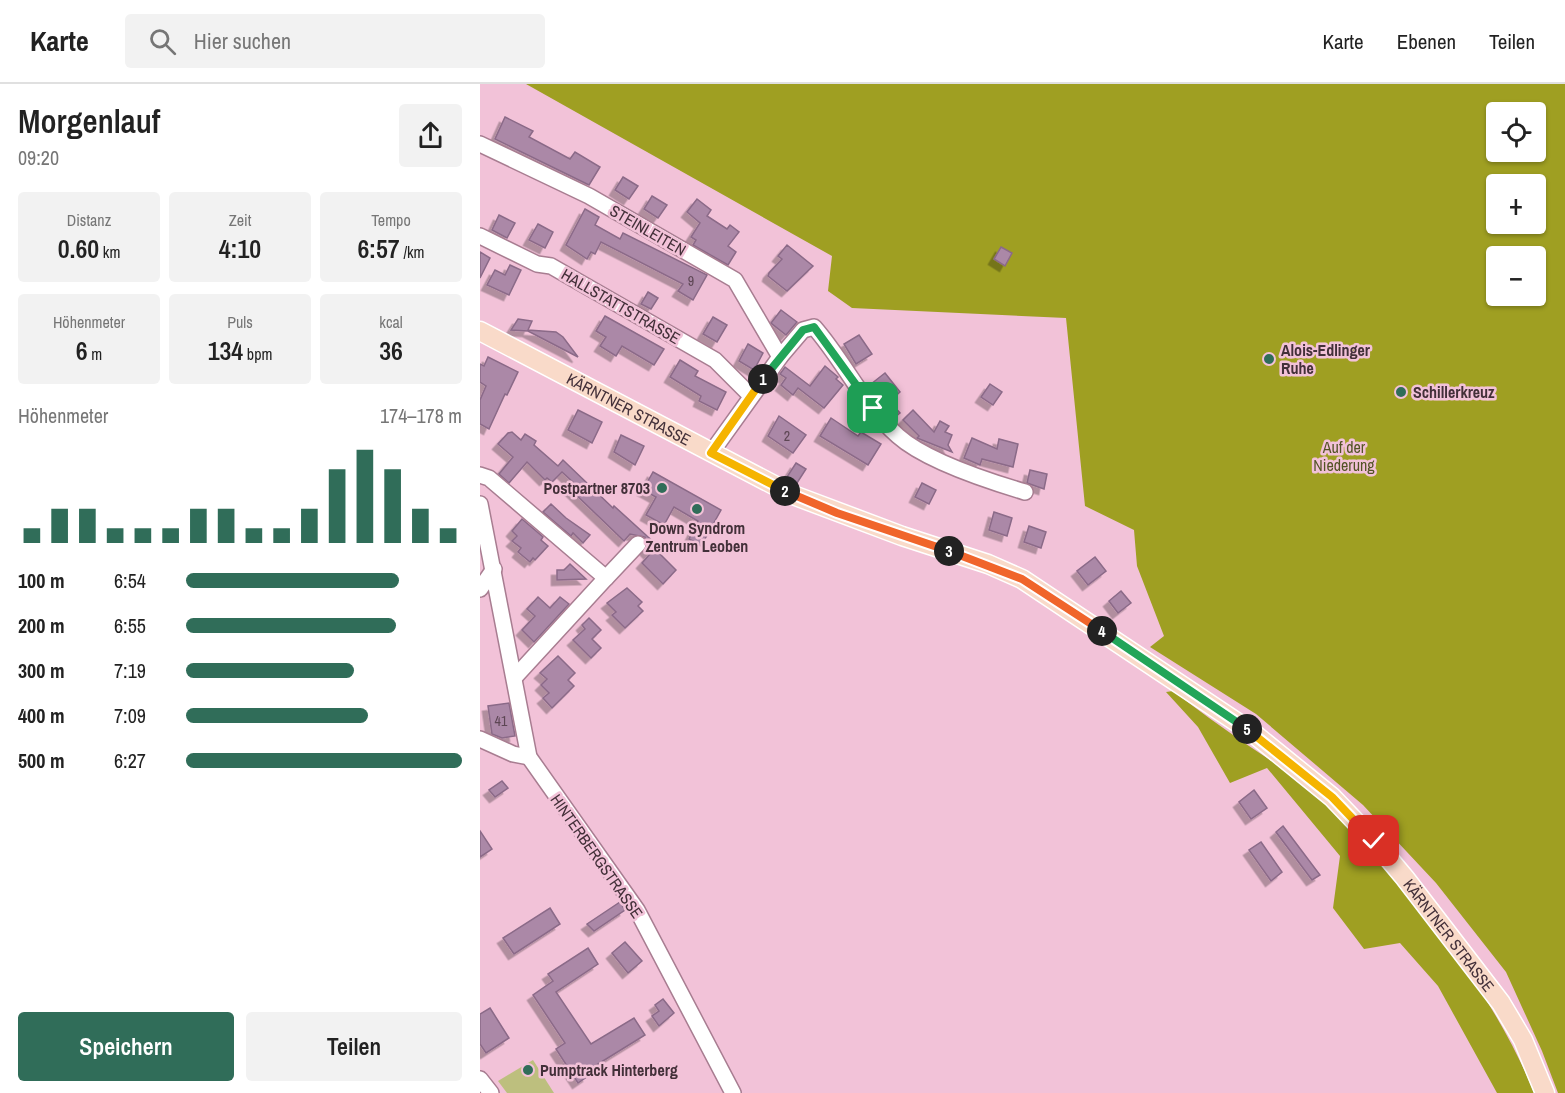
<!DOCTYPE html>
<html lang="de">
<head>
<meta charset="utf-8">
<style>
  :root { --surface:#fff; --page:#f2f2f2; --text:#222; --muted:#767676; --line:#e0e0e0; --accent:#306d59 }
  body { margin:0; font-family:"Archivo Narrow",sans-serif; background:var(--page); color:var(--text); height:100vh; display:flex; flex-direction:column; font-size:22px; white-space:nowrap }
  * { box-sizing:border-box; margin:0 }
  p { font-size:20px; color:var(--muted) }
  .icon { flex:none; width:33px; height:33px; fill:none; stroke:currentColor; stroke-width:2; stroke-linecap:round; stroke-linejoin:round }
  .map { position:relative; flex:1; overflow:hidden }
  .drawer { display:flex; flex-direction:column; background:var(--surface); width:480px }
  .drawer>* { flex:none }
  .controls { position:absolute; left:1006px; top:18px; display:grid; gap:12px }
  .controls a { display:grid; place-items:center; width:60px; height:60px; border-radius:6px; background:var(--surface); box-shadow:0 2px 4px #0004; font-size:30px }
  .pin { position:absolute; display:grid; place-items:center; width:51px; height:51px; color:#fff; margin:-26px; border-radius:12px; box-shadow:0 3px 9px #0006 }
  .km { position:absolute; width:30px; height:30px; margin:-15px; border-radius:50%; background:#222; color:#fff; font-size:16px; line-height:30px; text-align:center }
  .round { display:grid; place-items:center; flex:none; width:63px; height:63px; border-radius:6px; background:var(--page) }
  .summary { display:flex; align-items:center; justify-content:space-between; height:102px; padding:0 18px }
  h1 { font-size:33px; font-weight:600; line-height:45px }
  .stats { display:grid; grid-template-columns:repeat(3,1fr); gap:9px; height:102px; padding:6px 18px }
  .stats div { display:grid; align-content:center; border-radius:6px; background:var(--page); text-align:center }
  .stats b { font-size:26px; font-weight:600 }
  .stats small { font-size:16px; font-weight:400 }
  .stats p { font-size:16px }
  .chart { height:168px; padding:12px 18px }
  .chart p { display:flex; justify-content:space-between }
  .chart svg { width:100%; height:108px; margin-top:6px; stroke:var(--accent); stroke-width:6 }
  .cta { display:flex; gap:12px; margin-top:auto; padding:12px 18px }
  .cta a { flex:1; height:69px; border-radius:6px; background:var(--accent); color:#fff; font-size:24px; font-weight:600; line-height:69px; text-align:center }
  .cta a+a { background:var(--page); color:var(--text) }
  ul { padding:0 18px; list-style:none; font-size:20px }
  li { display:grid; grid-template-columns:96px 72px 1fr; align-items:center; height:45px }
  li i { height:15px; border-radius:8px; background:var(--accent) }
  header { display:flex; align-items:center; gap:36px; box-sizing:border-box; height:84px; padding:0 30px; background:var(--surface); border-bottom:2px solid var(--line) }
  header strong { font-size:28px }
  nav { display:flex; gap:33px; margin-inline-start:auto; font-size:21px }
  .search { width:420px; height:54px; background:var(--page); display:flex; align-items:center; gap:15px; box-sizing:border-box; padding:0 21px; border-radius:6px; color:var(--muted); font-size:22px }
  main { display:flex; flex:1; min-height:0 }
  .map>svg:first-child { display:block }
  .green { fill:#bdbf7e }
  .forest { fill:#9f9f22; fill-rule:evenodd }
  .building { fill:#ab88a7; stroke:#8b6a88; stroke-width:1.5; filter:url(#shadow) }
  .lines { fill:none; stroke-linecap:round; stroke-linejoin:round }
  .minor-casing { stroke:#a87d91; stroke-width:18 }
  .major-casing { stroke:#fff; stroke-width:21 }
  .minor { stroke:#fff; stroke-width:15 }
  .major { stroke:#f9dac9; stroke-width:18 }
  .split-1-casing { stroke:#fff; stroke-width:12 }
  .split-2-casing { stroke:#fff; stroke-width:12 }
  .split-3-casing { stroke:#fff; stroke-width:12 }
  .split-4-casing { stroke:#fff; stroke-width:12 }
  .split-5-casing { stroke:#fff; stroke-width:12 }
  .split-6-casing { stroke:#fff; stroke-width:12 }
  .split-1 { stroke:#22a559; stroke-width:8 }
  .split-2 { stroke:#f5b400; stroke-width:8 }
  .split-3 { stroke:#f0652b; stroke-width:8 }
  .split-4 { stroke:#f0652b; stroke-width:8 }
  .split-5 { stroke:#22a559; stroke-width:8 }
  .split-6 { stroke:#f5b400; stroke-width:8 }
  .poi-dot { fill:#306d59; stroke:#f2c2d8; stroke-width:2 }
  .labels { text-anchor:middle; stroke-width:5; stroke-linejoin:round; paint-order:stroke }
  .number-label { font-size:14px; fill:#5d4654 }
  .street-label { font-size:16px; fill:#433039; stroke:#f2c2d8 }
  .poi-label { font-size:16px; font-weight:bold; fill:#433039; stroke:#f2c2d8; text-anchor:start }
  .park-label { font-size:16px; fill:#525324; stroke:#f2c2d8 }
</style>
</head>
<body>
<header>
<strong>Karte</strong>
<div class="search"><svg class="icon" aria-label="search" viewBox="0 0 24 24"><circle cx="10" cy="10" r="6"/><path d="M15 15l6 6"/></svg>Hier suchen</div>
<nav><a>Karte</a><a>Ebenen</a><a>Teilen</a></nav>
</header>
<main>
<section class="drawer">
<div class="summary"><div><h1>Morgenlauf</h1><p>09:20</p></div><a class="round"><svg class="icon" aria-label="share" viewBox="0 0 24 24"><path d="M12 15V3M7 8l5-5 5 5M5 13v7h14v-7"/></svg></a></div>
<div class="stats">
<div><p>Distanz</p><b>0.60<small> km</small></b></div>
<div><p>Zeit</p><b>4:10</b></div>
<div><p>Tempo</p><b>6:57<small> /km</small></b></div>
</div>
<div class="stats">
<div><p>Höhenmeter</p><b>6<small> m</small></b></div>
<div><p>Puls</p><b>134<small> bpm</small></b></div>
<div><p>kcal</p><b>36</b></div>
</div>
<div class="chart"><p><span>Höhenmeter</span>174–178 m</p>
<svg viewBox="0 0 160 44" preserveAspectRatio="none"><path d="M5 44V38M15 44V30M25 44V30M35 44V38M45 44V38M55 44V38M65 44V30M75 44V30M85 44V38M95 44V38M105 44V30M115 44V14M125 44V6M135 44V14M145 44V30M155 44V38"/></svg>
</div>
<ul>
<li><b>100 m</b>6:54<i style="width:77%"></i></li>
<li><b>200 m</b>6:55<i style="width:76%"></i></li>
<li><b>300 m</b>7:19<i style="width:61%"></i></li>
<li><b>400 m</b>7:09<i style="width:66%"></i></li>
<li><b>500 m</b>6:27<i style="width:100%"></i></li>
</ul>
<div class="cta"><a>Speichern</a><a>Teilen</a></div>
</section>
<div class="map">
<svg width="1085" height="1009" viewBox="0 0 1085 1009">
  <defs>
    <filter id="shadow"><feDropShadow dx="-5.5" dy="5.5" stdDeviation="0" flood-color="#0004"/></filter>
  </defs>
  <rect width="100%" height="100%" fill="#f2c2d8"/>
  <polygon class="green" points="53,976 74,1009 27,1009 18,997"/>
  <g class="forest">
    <path d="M 46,0 L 1085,0 L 1085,1009 L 1078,1009 L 1062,967 L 1026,888 L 956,799 L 883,721 L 776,630 L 670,563 L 684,552 L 657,482 L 654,446 L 605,422 L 586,234 L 372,224 L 348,207 L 352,172 ZM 1017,28 L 1056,28 L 1056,68 L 1017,68 ZM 1017,100 L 1056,100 L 1056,140 L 1017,140 ZM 1017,172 L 1056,172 L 1056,212 L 1017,212 Z"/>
    <path d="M 693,607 C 717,625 741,643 766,660 C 788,675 813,690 833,708 C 914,780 1015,908 1054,1009 L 1017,1009 L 958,902 L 920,859 L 884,865 L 853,824 L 860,772 L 787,684 L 750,699 L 718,643 L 686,608 Z"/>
  </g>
  <g class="building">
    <polygon points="25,33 53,47 49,53 90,75 95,68 120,83 109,101 15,55"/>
    <polygon points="143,93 158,102 149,115 135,106"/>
    <polygon points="172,112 187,121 178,134 164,125"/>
    <polygon points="217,115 231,126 227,132 247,145 250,141 259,148 248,162 256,168 248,181 213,161 216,156 211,153 220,139 207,128"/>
    <polygon points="105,125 119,133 115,141 140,155 143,149 227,191 213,216 198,207 203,200 121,158 115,170 111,168 107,175 86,161"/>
    <polygon points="19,131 35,139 27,154 12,146"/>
    <polygon points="58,140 73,148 65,164 49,156"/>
    <polygon points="307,161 333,182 307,207 288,192 289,189 302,175 298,172"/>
    <polygon points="521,163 532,169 525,182 514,175"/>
    <polygon points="0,168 10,174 0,194"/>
    <polygon points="30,181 41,186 29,211 7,201 15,186 25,191"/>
    <polygon points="168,208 178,214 171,225 161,220"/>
    <polygon points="301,226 317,238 306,251 291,239"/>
    <polygon points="125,232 184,265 174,281 142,262 136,272 120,262 126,253 116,247"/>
    <polygon points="233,233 247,241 237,258 223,250"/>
    <polygon points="38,235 52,237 48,246 76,248 83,253 98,273 48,247 31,246"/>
    <polygon points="379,251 392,270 376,280 364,260"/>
    <polygon points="268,260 283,269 274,286 259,277"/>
    <polygon points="8,273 38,288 27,311 25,310 9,345 0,340 0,316 6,302 0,298 0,280 4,282"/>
    <polygon points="200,276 218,287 215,292 246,308 237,326 219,317 221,312 190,293"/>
    <polygon points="345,282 358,293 356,295 363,301 344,324 318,304 313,311 301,301 306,294 300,290 305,283 330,302"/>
    <polygon points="405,289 420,308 407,320 391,300"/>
    <polygon points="510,300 522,308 513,321 501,313"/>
    <polygon points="410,318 420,329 414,334 404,323"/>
    <polygon points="98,326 122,338 112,359 88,346"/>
    <polygon points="433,326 454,348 460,337 469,342 465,348 472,351 468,361 472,368 437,354 439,352 423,336"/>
    <polygon points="299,332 326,351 313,369 288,352"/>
    <polygon points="351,334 378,352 381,348 401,360 388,381 340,352"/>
    <polygon points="32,348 41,356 45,350 56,357 54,361 78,382 83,376 133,424 134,422 178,462 175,465 196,486 183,500 162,479 170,470 166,466 165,453 150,450 144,457 90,405 95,400 82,388 72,398 67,394 65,396 47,378 29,399 19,390 33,373 18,360 28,349"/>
    <polygon points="141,351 164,362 155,381 134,368"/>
    <polygon points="492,354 517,365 519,355 538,360 533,383 502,375 500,381 484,374"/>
    <polygon points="316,379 326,385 317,399 307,393"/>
    <polygon points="550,386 567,390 564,405 547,399"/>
    <polygon points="173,388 241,426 221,462 209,455 218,437 194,423 184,441 166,431 176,413 163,406"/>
    <polygon points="442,399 456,406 449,420 435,413"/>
    <polygon points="71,420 86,434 110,451 103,459 93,449 91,452 63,428"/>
    <polygon points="514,428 532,434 527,452 509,446"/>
    <polygon points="42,435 63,453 61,456 68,462 55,476 53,474 50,478 38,468 41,464 32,457 37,452 32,447"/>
    <polygon points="549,442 566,448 561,464 544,458"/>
    <polygon points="615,473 626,487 608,501 597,487"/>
    <polygon points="90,480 106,495 77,496 77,486 84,486"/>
    <polygon points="147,504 162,518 158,522 163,527 145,544 132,531 136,528 127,519"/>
    <polygon points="641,507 651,519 638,529 629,517"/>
    <polygon points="58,513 70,524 80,513 89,520 54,558 42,546 55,532 47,525"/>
    <polygon points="109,534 121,546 112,555 121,564 111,574 93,556 105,545 102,541"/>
    <polygon points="78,572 95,589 88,596 94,602 72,624 63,614 69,609 61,601 67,595 60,589"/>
    <polygon points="29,619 35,652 22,654 12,650 8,622"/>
    <polygon points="22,697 28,704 15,713 9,706"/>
    <polygon points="774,706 787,724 771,735 759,718"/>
    <polygon points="803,742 840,791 832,796 796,748"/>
    <polygon points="0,747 12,765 0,773"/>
    <polygon points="781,758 802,788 791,797 769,766"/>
    <polygon points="140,818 145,826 114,847 107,840"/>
    <polygon points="70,824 80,840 34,870 23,854"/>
    <polygon points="145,858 162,877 148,889 132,869"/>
    <polygon points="108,864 118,880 76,908 111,960 154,934 165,951 105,988 108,992 98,999 76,965 85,959 53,911 73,897 68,890"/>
    <polygon points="183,915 194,929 179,942 172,932 179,927 175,921"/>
    <polygon points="10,924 29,954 6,969 0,960 0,930"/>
  </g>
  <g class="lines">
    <g class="minor-casing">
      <g id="minor">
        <path d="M 0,60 L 109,112 L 255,196 L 300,273 L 323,246 L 334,243 C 364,277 384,322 418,352 C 446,377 508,397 545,408"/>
        <polyline points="0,152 57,180 71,182 235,276 271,312"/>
        <polyline points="231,369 300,273"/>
        <polyline points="0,391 9,394 126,494 35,593"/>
        <polyline points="0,420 49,673 157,826 253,1009"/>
        <polyline points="126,494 158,460"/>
        <polyline points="0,505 14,485"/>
        <polyline points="0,655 33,670 49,673"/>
        <polyline points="0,995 11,1009"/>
      </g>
    </g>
    <g class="major-casing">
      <g id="major">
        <path id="s1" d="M 0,247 L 313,411 L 422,452 L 508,480 L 542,495 L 773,649 L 852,713 L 894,757 L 925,794 L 1021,919 L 1043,956 L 1065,1009"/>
      </g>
    </g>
    <use href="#minor" class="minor"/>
    <use href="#major" class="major"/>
  </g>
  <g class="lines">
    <g class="split-1-casing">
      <polyline id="split-1" points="283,295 323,246 334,243 393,324"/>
    </g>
    <g class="split-2-casing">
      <polyline id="split-2" points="283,295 231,369 305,407"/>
    </g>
    <g class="split-3-casing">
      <polyline id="split-3" points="305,407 357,429 469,467"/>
    </g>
    <g class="split-4-casing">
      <polyline id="split-4" points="469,467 542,495 622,547"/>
    </g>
    <g class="split-5-casing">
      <polyline id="split-5" points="622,547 767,645"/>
    </g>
    <g class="split-6-casing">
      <polyline id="split-6" points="767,645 852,713 894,757"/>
    </g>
    <use href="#split-1" class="split-1"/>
    <use href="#split-2" class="split-2"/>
    <use href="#split-3" class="split-3"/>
    <use href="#split-4" class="split-4"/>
    <use href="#split-5" class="split-5"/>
    <use href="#split-6" class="split-6"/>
  </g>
  <g class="poi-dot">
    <circle cx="789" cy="275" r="6"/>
    <circle cx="921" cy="308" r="6"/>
    <circle cx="182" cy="404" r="6"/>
    <circle cx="217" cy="425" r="6"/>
    <circle cx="48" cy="986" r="6"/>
  </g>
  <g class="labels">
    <g class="number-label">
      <text x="211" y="202">9</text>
      <text x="307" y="357">2</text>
      <text x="21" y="642">41</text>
    </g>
    <g class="street-label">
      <text transform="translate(168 146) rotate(30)" y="6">STEINLEITEN</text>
      <text transform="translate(141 222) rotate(30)" y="6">HALLSTATTSTRASSE</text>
      <text dy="6" stroke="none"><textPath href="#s1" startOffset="168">KÄRNTNER STRASSE</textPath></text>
      <text transform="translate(117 772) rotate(55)" y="6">HINTERBERGSTRASSE</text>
      <text dy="6" stroke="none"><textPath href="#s1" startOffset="1158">KÄRNTNER STRASSE</textPath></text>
    </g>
    <g class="poi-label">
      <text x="801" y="272">Alois-Edlinger<tspan x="801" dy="18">Ruhe</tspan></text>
      <text x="933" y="314">Schillerkreuz</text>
      <text x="170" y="410" text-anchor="end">Postpartner 8703</text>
      <text x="217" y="450" text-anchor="middle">Down Syndrom<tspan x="217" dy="18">Zentrum Leoben</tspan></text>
      <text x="60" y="992">Pumptrack Hinterberg</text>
    </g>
    <g class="park-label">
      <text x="864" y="369">Auf der<tspan x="864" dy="18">Niederung</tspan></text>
    </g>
  </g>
</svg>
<div class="controls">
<a><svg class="icon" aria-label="locate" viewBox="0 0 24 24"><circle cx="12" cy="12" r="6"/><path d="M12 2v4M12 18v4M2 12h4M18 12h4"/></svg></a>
<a>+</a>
<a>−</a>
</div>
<div class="pin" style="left:393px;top:324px;background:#1e9e55"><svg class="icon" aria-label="arrive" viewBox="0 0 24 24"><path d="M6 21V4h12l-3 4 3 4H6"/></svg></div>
<div class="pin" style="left:894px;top:757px;background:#d93025"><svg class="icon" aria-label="check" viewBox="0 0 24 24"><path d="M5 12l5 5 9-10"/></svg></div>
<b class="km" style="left:283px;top:295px">1</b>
<b class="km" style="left:305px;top:407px">2</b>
<b class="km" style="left:469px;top:467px">3</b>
<b class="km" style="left:622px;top:547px">4</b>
<b class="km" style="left:767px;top:645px">5</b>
</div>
</main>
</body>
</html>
